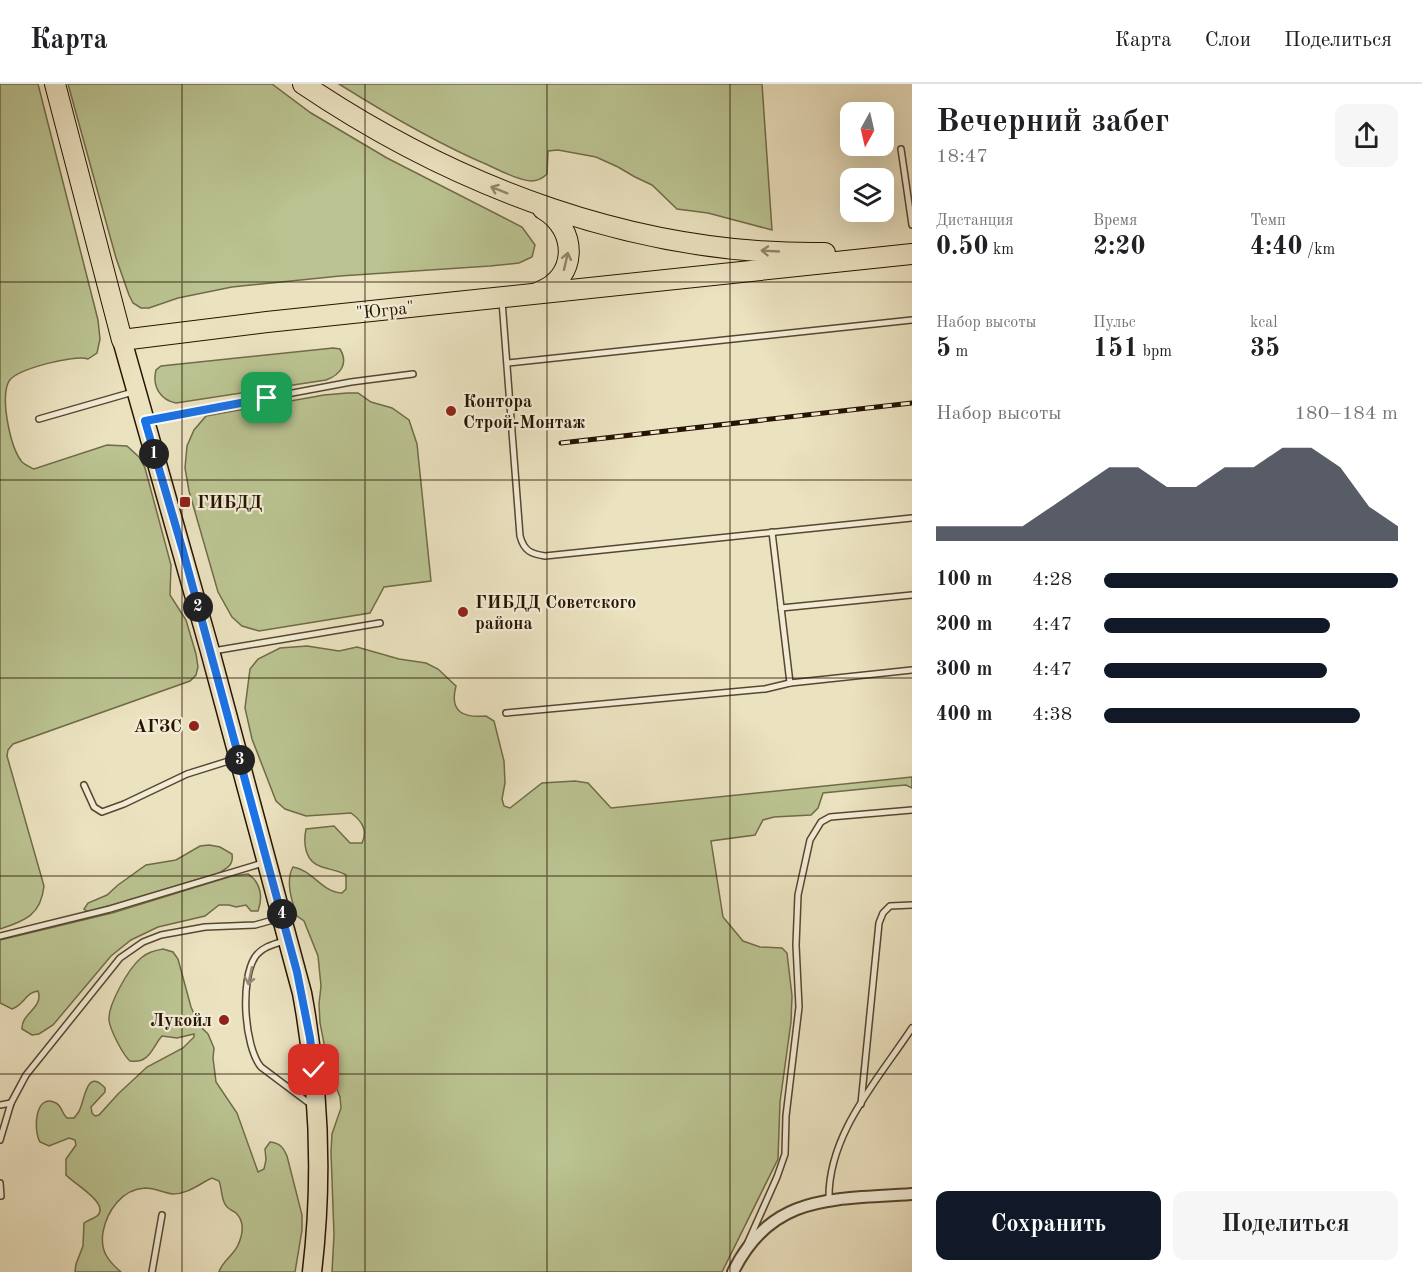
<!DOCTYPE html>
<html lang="ru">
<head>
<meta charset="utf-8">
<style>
  :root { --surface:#fff; --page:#f6f6f6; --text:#202124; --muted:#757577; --line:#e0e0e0; --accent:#111827 }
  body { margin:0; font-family:"Old Standard TT",serif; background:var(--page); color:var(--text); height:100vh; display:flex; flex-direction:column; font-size:22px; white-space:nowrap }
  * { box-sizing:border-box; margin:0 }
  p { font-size:20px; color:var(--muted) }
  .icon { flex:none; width:33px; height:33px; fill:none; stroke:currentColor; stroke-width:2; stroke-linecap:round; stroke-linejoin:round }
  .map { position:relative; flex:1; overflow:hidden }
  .panel { display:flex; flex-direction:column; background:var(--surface); width:510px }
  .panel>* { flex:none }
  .needle { width:39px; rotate:188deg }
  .tools { position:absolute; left:840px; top:18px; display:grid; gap:12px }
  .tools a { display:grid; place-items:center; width:54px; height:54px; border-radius:12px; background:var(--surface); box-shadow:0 6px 24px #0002; font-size:30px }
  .pin { position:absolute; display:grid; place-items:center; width:51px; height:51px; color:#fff; margin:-26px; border-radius:12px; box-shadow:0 3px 9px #0006 }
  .km { position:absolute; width:30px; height:30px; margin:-15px; border-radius:50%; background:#222; color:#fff; font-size:16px; line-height:30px; text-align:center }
  .round { display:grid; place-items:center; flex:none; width:63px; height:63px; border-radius:12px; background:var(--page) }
  .overview { display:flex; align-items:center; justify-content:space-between; height:102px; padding:0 24px }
  h1 { font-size:33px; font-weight:800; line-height:45px }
  .metrics { display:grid; grid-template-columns:repeat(3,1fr); gap:9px; height:102px; padding:6px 24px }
  .metrics div { display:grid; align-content:center }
  .metrics b { font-size:26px; font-weight:800 }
  .metrics small { font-size:16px; font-weight:400 }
  .metrics p { font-size:16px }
  .chart { height:168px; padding:12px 24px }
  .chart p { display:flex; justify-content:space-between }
  .chart svg { width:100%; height:108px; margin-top:6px; fill:var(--accent); opacity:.7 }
  .button { display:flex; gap:12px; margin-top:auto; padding:12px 24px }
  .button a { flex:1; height:69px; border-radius:12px; background:var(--accent); color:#fff; font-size:24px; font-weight:800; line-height:69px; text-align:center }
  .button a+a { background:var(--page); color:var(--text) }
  ul { padding:0 24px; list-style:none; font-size:20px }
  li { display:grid; grid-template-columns:96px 72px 1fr; align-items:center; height:45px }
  li i { height:15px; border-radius:8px; background:var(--accent) }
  header { display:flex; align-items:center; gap:36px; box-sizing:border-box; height:84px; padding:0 30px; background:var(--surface); border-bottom:2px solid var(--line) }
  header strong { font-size:28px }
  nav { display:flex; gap:33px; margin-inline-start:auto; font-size:21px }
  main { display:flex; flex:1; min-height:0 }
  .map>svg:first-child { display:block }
  .green { fill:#bac391; stroke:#706b48; stroke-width:1.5 }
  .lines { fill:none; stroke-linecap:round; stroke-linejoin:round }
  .lane-casing { stroke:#574730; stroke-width:8 }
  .street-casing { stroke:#574730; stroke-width:14 }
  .primary-casing { stroke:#261300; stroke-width:21 }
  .highway-casing { stroke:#261300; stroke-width:22 }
  .lane { stroke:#f2ecd6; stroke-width:5 }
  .street { stroke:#f2ecd6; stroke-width:10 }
  .primary { stroke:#ebe2c0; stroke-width:18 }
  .highway { stroke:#ebe2c0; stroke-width:20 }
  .rail-casing { stroke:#261300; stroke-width:5 }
  .rail { stroke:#f2ecd6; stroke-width:3; stroke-dasharray:9; stroke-linecap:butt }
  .oneway { stroke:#92856a }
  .oneway2 { stroke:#968a76 }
  .route-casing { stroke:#fff; stroke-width:12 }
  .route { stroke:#1a73e8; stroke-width:8 }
  .grid { fill:none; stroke:#261300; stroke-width:1.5; stroke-opacity:0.55 }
  .poi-dot { fill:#8f2418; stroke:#f2ecd6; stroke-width:2 }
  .labels { text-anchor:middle; stroke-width:4.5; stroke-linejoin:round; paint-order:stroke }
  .street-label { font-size:18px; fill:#261300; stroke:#f2ecd6 }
  .poi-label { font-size:18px; font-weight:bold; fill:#261300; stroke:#f2ecd6; text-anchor:start }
</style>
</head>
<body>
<header>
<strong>Карта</strong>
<nav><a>Карта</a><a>Слои</a><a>Поделиться</a></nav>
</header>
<main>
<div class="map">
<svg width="912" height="1188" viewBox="0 0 912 1188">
  <rect width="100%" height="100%" fill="#ebe2c0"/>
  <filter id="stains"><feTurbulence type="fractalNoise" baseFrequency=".00333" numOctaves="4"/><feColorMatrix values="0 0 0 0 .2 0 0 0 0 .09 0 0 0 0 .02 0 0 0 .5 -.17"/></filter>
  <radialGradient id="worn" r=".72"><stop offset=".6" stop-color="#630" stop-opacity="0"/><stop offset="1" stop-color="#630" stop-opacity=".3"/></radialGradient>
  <g class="green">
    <path d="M 0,0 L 38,0 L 98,236 L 100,255 L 97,269 L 88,275 C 75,270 17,285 9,297 C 0,314 10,363 22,378 C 25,381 30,383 34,385 L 107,361 L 127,362 L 139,373 L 145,384 L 171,481 L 170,511 L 186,536 L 196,570 L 198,583 L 196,591 L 190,597 L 13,660 L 8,666 L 7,672 L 44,802 C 41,831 25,837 0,845 Z"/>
    <polygon points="68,0 272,0 311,29 387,74 522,143 535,161 532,173 519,179 490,182 340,192 232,203 178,214 149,224 141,224 133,219 129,211 116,174"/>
    <path d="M 339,0 L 762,0 L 772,146 L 708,129 L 677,125 L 652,101 L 635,93 L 618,83 L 596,73 L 558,66 L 548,67 L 547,90 C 542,95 538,97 531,97 C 517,96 501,87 488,81 C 436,59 387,30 339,0 Z"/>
    <path d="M 333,264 L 340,265 C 349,280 340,291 326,296 L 176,319 C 160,316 152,302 156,286 L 161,282 Z"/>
    <polygon points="347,309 358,309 371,318 392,324 409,336 417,360 431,497 384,503 370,529 259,547 242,542 232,533 218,508 189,407 185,384 187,362 194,346 206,332 324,311"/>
    <path d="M 307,562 L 339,567 L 357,563 L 399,575 L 426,579 L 438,585 L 456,602 C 449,628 463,634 486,632 L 494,637 L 504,677 L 505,699 L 502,715 L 504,722 L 510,724 L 542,699 L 575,697 L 588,699 L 611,724 L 912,693 L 912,704 L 906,701 L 893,702 L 823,709 L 818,724 L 811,731 L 774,733 L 763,736 L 755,751 L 711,757 L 723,833 L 743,857 L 760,863 L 782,864 L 787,869 L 792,912 L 791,938 L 780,1018 L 778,1075 L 722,1188 L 332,1188 L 334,1151 L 331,1068 L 332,1050 L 341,1024 L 340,1013 L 329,985 L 320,939 L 319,920 L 321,902 L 318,872 L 304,837 L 297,832 C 292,818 285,797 293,783 C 313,786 321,808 342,809 L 346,805 L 346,791 C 337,786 331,786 322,783 C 305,778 303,760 306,745 L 334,742 L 350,759 L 362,759 C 368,746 362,737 351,729 L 306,732 L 285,725 L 276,717 L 252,655 L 245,624 L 250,585 L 258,575 L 280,564 Z"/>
    <path d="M 209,761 L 220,763 L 232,770 C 234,781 227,784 219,789 L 88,828 L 84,825 L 88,819 L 107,811 L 118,801 L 146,781 L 176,776 L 200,762 Z"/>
    <path d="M 248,790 C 261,798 263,814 258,827 L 251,827 L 246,821 L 236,823 L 229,821 L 219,821 L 205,832 L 158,843 L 131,856 L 111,872 L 53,941 L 39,950 L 32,951 L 22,945 C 21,929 44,924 38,907 C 26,908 24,921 12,925 L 0,919 L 0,856 L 112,829 L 232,792 Z"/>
    <path d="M 163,865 L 173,868 L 178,875 L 191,923 L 199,941 L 208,950 L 214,964 L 213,974 L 216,998 L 237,1029 L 258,1088 L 264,1085 L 266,1076 L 265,1065 L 270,1058 C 280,1059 283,1063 287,1072 L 302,1131 L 302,1146 L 295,1188 L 219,1188 C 222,1177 234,1171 238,1161 C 243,1150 245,1138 236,1129 C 232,1126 227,1125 225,1120 C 221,1114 222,1104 219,1097 L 212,1094 C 199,1100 188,1110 173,1110 C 164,1109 155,1104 145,1104 C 122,1105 107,1127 103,1148 C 100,1167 108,1177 121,1188 L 75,1188 L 76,1180 L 83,1162 L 84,1139 C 88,1136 93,1135 97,1132 C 111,1120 73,1099 66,1091 L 66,1075 L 76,1061 L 75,1056 L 69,1054 L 49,1062 L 40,1058 C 33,1046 35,1008 56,1019 C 62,1022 62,1030 67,1034 L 74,1034 C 76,1031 79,1029 80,1025 C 85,1014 87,984 105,1004 L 105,1008 L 91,1023 L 92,1029 L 95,1032 L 99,1031 L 118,1010 L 147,983 L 183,964 L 194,953 L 194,950 L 177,954 L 162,952 C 152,963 150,980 130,977 C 123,971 110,946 109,936 C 108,920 129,884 141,874 C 148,868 154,867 163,865 Z"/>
  </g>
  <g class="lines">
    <g class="lane-casing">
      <g id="lane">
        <polyline points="901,65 912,141"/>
        <path d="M 502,217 L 520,452 C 524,467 531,470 545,472 L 912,434"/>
        <polyline points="508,279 912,236"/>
        <polyline points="39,335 133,308"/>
        <polyline points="149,336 351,298 413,290"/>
        <polyline points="772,448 790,599"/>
        <polyline points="781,524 912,511"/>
        <polyline points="213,567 380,539"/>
        <polyline points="506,629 765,605 790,599 912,586"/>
        <polyline points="84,701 94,723 102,728 124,720 187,690 235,675"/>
        <polyline points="0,852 110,825 263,779"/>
        <path d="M 284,857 C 274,860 262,863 255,873 C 240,896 244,962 261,983 L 313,1022"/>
        <polyline points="861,1020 879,839 883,829 890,822 912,821"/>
        <polyline points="0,1021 11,1019"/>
        <polyline points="0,1056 11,1019 26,991 120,874 143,858 161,851 205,843 255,841 280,834"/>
        <polyline points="0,1099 1,1112"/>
        <path d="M 829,1117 C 827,1051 877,997 912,944"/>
        <polyline points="748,1158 777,1093 785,1070 786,1032 799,923 796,861 798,811 810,756 821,738 830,733 912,726"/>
        <polyline points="152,1188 162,1131"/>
      </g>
    </g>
    <g class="street-casing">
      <path id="street" d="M 733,1188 C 772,1108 835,1116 912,1110"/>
    </g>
    <g class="primary-casing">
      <path id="primary" d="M 122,256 L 210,567 L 302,909 C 319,1000 323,1095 312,1188"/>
    </g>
    <g class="highway-casing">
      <g id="highway">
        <polyline points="55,0 122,256 267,238 912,170"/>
        <path d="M 303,0 C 457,104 638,172 825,169"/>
        <path d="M 539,208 C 578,194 578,145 543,125"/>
      </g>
    </g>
    <use href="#lane" class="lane"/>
    <use href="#street" class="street"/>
    <use href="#primary" class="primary"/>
    <use href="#highway" class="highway"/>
    <g class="rail-casing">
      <polyline id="rail" points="561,359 912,319"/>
    </g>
    <use href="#rail" class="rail"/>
  </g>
  <defs><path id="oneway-shaft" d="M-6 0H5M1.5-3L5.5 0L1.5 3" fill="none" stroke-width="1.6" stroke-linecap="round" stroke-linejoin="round" transform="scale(1.5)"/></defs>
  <g class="oneway">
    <use href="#oneway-shaft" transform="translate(499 106) rotate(-158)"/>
    <use href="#oneway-shaft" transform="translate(770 167) rotate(-177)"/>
    <use href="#oneway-shaft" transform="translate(566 177) rotate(-77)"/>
  </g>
  <use class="oneway2" href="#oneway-shaft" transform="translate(250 892) rotate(102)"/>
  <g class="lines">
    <g class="route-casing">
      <polyline id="route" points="267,314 145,337 183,467 297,888 310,954 314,986"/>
    </g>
    <use href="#route" class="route"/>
  </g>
  <path class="grid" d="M 182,0 L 182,1188M 365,0 L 365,1188M 547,0 L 547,1188M 730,0 L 730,1188M 0,198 L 912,198M 0,396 L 912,396M 0,594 L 912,594M 0,792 L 912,792M 0,990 L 912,990"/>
  <g class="poi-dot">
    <circle cx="451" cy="327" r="6"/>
    <rect x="179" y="412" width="12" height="12" rx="3"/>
    <circle cx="463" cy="528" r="6"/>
    <circle cx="194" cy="642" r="6"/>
    <circle cx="224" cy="936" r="6"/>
  </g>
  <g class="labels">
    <g class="street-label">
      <text transform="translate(385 226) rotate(-6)" y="6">"Югра"</text>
    </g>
    <g class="poi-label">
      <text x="463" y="323">Контора<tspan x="463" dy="21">Строй-Монтаж</tspan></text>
      <text x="197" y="424">ГИБДД</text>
      <text x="475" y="524">ГИБДД Советского<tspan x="475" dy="21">района</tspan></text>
      <text x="182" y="648" text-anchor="end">АГЗС</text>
      <text x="212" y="942" text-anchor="end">Лукойл</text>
    </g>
  </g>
  <rect width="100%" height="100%" filter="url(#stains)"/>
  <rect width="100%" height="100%" fill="url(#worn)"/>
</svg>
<div class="tools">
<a><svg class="needle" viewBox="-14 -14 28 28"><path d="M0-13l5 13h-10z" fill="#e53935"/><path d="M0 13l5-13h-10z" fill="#757577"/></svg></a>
<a><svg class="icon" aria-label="layers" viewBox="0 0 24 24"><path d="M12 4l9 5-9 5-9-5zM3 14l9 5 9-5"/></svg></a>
</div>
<div class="pin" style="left:267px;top:314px;background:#1e9e55"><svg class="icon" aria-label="arrive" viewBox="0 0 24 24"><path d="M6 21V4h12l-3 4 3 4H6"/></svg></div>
<div class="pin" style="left:314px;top:986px;background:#d93025"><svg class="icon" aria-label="check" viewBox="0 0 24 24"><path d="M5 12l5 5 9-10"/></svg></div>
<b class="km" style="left:154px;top:370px">1</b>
<b class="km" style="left:198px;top:523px">2</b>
<b class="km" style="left:240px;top:676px">3</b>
<b class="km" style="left:282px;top:830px">4</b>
</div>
<section class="panel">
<div class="overview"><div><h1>Вечерний забег</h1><p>18:47</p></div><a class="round"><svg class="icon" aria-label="share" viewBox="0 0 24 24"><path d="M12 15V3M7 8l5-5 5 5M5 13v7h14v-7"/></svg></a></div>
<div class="metrics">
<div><p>Дистанция</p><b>0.50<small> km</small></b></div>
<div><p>Время</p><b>2:20</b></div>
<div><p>Темп</p><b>4:40<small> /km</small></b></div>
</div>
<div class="metrics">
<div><p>Набор высоты</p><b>5<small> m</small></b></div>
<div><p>Пульс</p><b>151<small> bpm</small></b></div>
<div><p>kcal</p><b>35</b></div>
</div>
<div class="chart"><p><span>Набор высоты</span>180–184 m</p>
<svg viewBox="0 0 160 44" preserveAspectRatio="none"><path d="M0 44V38L10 38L20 38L30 38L40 30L50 22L60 14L70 14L80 22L90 22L100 14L110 14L120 6L130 6L140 14L150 30L160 38V44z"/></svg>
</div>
<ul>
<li><b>100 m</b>4:28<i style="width:100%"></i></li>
<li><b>200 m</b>4:47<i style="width:77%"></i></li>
<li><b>300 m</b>4:47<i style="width:76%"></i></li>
<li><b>400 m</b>4:38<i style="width:87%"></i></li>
</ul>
<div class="button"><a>Сохранить</a><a>Поделиться</a></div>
</section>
</main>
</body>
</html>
